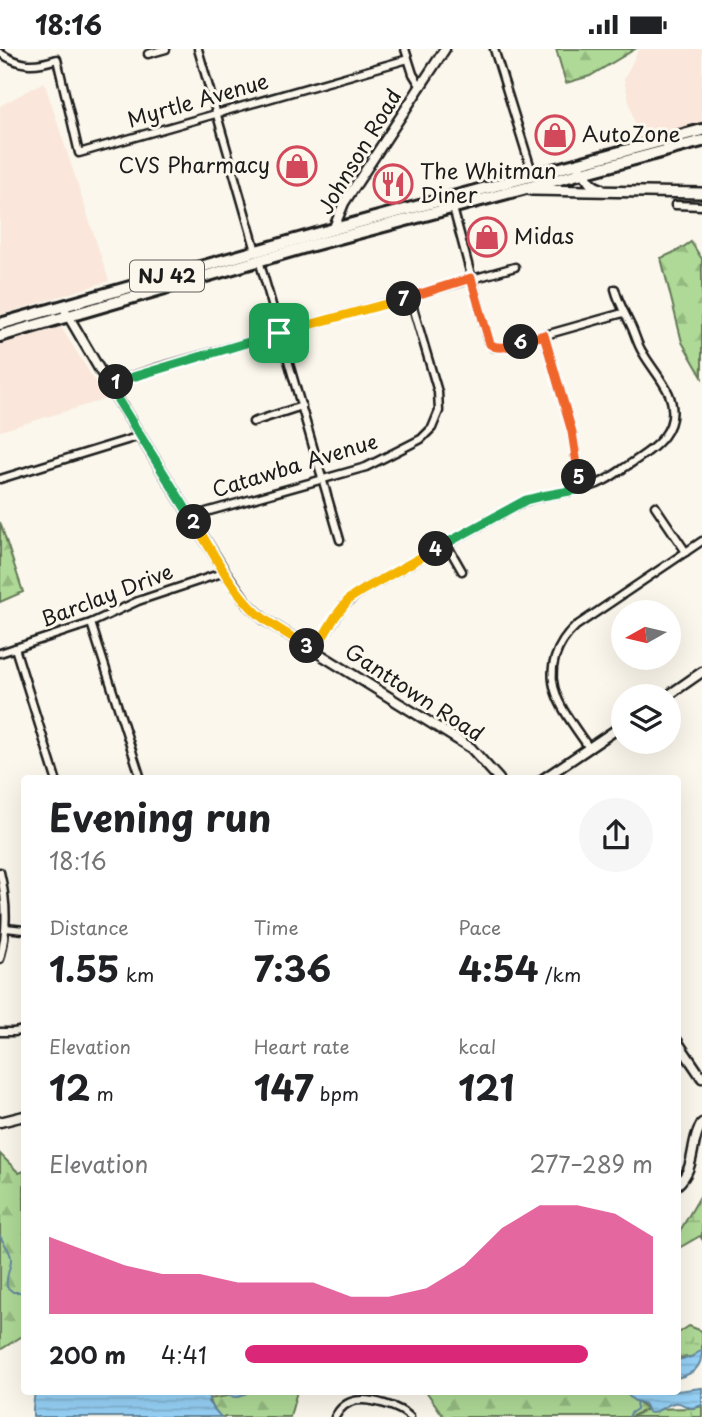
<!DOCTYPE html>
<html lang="en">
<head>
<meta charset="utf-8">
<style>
  :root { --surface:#fff; --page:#f6f6f6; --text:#202124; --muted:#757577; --accent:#db2777 }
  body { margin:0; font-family:"Playpen Sans",sans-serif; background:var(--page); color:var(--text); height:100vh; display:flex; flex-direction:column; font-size:26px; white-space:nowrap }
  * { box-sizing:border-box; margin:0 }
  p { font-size:23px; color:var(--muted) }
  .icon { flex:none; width:38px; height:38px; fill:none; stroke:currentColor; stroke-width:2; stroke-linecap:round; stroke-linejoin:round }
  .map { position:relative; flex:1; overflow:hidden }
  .side { position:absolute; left:21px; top:726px; width:660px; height:620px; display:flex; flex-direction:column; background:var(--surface); border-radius:7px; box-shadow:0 7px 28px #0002 }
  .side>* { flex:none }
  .needle { width:46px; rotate:262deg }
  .controls { position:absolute; left:611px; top:551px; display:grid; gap:14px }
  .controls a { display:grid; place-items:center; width:70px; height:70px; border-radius:50%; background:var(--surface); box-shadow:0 7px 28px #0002; font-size:35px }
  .pin { position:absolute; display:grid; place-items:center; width:60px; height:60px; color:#fff; margin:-30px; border-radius:14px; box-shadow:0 4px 10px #0006 }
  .km { position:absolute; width:35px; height:35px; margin:-18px; border-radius:50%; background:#222; color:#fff; font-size:19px; line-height:35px; text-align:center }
  .round { display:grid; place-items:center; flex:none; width:74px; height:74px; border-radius:37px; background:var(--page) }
  .head { display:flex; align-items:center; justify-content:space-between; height:119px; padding:0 28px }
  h1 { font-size:38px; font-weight:700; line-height:52px }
  .figures { display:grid; grid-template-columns:repeat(3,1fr); gap:10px; height:119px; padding:7px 28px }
  .figures div { display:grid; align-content:center }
  .figures b { font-size:35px; font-weight:700 }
  .figures small { font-size:19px; font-weight:400 }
  .figures p { font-size:19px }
  .chart { height:196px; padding:14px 28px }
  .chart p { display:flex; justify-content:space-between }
  .chart svg { width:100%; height:126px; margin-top:7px; fill:var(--accent); opacity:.7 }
  ul { padding:0 28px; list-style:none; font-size:23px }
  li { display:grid; grid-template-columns:112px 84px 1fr; align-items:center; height:52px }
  li i { height:18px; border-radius:9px; background:var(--accent) }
  .status { display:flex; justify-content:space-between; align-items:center; height:49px; padding:0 35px; background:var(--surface); direction:ltr }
  .status svg { height:19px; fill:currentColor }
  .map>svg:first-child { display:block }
  .built { fill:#fae6da }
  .forest { fill:url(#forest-firs); stroke:#657a59; stroke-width:2 }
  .wetland { fill:url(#wetland-marsh); stroke:#657a59; stroke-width:2 }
  .water { fill:url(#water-rules); stroke:#65899f; stroke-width:2 }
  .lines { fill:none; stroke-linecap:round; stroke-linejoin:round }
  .stream { stroke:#65899f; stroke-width:2 }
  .minor-casing { stroke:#1c1c1c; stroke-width:11 }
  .tertiary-casing { stroke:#1c1c1c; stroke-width:13 }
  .secondary-casing { stroke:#1c1c1c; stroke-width:14 }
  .trunk-casing { stroke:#1c1c1c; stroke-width:16 }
  .minor { stroke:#fbf7ec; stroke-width:6 }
  .tertiary { stroke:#fbf7ec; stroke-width:8 }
  .secondary { stroke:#fbf7ec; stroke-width:9 }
  .trunk { stroke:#fbf7ec; stroke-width:10 }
  .split-1-casing { stroke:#fff; stroke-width:14 }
  .split-2-casing { stroke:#fff; stroke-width:14 }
  .split-3-casing { stroke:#fff; stroke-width:14 }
  .split-4-casing { stroke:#fff; stroke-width:14 }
  .split-5-casing { stroke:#fff; stroke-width:14 }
  .split-6-casing { stroke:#fff; stroke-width:14 }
  .split-7-casing { stroke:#fff; stroke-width:14 }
  .split-8-casing { stroke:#fff; stroke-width:14 }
  .split-1 { stroke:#22a559; stroke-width:9 }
  .split-2 { stroke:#22a559; stroke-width:9 }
  .split-3 { stroke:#f5b400; stroke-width:9 }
  .split-4 { stroke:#f5b400; stroke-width:9 }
  .split-5 { stroke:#22a559; stroke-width:9 }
  .split-6 { stroke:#f0652b; stroke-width:9 }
  .split-7 { stroke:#f0652b; stroke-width:9 }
  .split-8 { stroke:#f5b400; stroke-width:9 }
  .labels { text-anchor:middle; stroke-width:6; stroke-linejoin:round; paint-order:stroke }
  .shield { fill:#fbf7ec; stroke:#5f5e5a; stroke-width:2 }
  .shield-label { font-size:19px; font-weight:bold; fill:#1c1c1c }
  .street-label { font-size:21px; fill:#1c1c1c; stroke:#fbf7ec }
  .poi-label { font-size:21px; fill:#1c1c1c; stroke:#fbf7ec; text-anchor:start }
</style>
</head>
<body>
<div class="status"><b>18:16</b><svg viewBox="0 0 49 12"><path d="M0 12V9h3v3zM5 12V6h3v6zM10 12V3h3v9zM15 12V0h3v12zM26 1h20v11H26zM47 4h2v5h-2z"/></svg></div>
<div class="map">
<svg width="702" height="1368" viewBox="0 0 702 1368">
  <defs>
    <pattern id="forest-firs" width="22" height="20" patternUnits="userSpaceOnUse" patternTransform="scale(1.75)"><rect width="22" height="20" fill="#aed996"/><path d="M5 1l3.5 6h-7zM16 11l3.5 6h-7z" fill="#95ba81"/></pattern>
    <pattern id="wetland-marsh" width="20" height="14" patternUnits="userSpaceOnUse" patternTransform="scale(1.75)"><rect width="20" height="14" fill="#aed996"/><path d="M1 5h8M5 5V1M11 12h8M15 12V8" fill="none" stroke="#95ba81"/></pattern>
    <pattern id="water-rules" width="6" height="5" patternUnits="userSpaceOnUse" patternTransform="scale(1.75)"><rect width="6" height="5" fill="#96d1f6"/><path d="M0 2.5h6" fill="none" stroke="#81b3d2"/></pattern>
  </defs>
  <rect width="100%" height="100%" fill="#fbf7ec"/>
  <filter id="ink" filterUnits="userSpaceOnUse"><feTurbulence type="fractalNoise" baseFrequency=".0143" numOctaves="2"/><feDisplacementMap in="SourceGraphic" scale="14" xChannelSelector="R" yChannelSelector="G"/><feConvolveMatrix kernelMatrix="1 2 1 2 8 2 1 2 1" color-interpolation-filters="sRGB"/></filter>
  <g filter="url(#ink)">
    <g class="built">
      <polygon points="639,0 702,0 702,74 638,90 624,30"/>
      <polygon points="44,33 109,232 0,266 0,57"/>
      <polygon points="61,278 106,350 0,382 0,296"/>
    </g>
    <g class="forest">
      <polygon points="556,0 635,0 590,27 566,34"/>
      <polygon points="691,193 702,210 702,328 682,293 661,209 677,202"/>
      <polygon points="0,473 23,543 0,553"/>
      <polygon points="0,1105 19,1124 24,1122 24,1286 0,1301"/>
      <polygon points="247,1342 297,1342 290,1368 219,1368 208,1350 247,1344"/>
      <polygon points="426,1342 625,1342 647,1360 631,1368 444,1368"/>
    </g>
    <g class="wetland">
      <polygon points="702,1144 702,1190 700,1187 677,1200 677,1187"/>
      <polygon points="689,1277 702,1282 702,1307 677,1309 677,1285"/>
      <polygon points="702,1357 702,1368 631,1368 647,1360 695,1359"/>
    </g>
    <g class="water">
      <path d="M 702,1301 C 702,1319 693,1325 677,1329 L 677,1311 L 691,1308 Z"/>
      <path d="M 702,1339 L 702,1356 C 685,1364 686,1352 674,1354 C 667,1355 660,1362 652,1364 L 648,1363 C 644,1353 646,1355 635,1352 C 631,1350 627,1345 624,1342 L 677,1342 Z"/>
      <path d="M 35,1342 L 248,1342 C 238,1353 229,1346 217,1343 L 210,1347 L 208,1353 L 221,1368 L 33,1368 L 33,1359 Z"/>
    </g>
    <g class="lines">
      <g class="stream">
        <path d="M 0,1187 C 3,1194 11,1202 11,1209 C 12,1218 5,1225 7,1238 L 13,1243 L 24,1243"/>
        <polyline points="629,1368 631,1364 637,1360 636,1352"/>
      </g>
      <g class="minor-casing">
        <g id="minor">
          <polyline points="198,0 256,202"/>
          <polyline points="405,0 413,25 421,38"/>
          <polyline points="494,0 533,126"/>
          <path d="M 0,4 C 21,17 33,18 57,10 L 79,104 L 408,10"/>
          <polyline points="148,5 166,0"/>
          <polyline points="675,156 702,157"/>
          <polyline points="453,159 488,290 493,298 503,298 623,264"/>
          <polyline points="259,211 340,491"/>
          <polyline points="544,286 572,383 581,440"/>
          <polyline points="108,335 160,318 515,218"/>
          <polyline points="253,373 302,357"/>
          <polyline points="0,430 140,387"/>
          <polyline points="655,457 686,503"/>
          <polyline points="192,469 206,463 366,418 421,390 432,379 439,362 438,343 410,248"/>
          <polyline points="446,494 462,522"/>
          <polyline points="91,574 141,730"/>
          <polyline points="15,599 56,730"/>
          <path d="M 315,601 L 344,556 L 363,541 L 521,454 C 543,444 567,445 589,438 C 604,434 615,425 627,417 C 653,400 683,382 669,345 C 663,331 651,318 643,304 C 638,297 636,288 632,279 C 626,266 619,255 615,240"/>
          <polyline points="0,604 91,574 138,552 225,523"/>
          <path d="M 589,699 C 571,672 544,643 555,609 C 559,596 566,586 576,577 L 702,492"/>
          <path d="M 0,823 C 7,852 8,881 0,910"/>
          <polyline points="6,879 24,881"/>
          <polyline points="0,983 14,983 24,981"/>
          <path d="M 335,1368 C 346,1347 365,1349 385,1355 C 395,1358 403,1361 410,1368"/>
        </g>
      </g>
      <g class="tertiary-casing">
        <g id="tertiary">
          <polyline points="333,181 344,154 445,0"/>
          <polyline points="66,263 108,335 225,523 247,554 265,571 471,699 499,730"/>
          <polyline points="666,648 702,623"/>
          <polyline points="543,730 623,676"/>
          <polyline points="677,992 702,1029"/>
          <polyline points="0,1073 24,1067"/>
          <path d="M 677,1136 C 697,1119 689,1094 702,1074"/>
        </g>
      </g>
      <g class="secondary-casing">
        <g id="secondary">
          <path d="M 579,120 C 589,128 587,136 601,140"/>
          <polyline points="531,141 702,144"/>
        </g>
      </g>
      <g class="trunk-casing">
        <g id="trunk">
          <polyline points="0,275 334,180 702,81"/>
          <polyline points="0,287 309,197 702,92"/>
        </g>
      </g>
      <use href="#minor" class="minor"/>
      <use href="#tertiary" class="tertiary"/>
      <use href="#secondary" class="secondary"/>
      <use href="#trunk" class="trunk"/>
    </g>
  </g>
  <g class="lines" filter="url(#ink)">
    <g class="split-1-casing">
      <polyline id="split-1" points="116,333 279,284"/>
    </g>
    <g class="split-2-casing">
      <polyline id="split-2" points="116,333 108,335 194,473"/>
    </g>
    <g class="split-3-casing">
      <path id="split-3" d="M 194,473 C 213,503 230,539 257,564 C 271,577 290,586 307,597"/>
    </g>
    <g class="split-4-casing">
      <polyline id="split-4" points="307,597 315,601 335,568 349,550 363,541 436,500"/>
    </g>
    <g class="split-5-casing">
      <polyline id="split-5" points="436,500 526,451 542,447 581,440 579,428"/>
    </g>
    <g class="split-6-casing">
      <polyline id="split-6" points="521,293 544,286 572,383 579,428"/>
    </g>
    <g class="split-7-casing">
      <path id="split-7" d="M 404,250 L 471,229 L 490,295 C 499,302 511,296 521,293"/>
    </g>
    <g class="split-8-casing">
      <polyline id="split-8" points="279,284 404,250"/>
    </g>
    <use href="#split-1" class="split-1"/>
    <use href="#split-2" class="split-2"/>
    <use href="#split-3" class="split-3"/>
    <use href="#split-4" class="split-4"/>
    <use href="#split-5" class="split-5"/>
    <use href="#split-6" class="split-6"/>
    <use href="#split-7" class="split-7"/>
    <use href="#split-8" class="split-8"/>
  </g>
  <defs>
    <g id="shop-ring" transform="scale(2.0125)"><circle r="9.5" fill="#fbf7ec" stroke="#d1495b" stroke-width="1.5"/><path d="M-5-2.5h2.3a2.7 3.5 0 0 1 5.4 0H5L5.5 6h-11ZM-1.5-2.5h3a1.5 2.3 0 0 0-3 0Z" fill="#d1495b"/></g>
    <g id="restaurant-ring" transform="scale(2.0125)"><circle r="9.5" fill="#fbf7ec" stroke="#d1495b" stroke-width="1.5"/><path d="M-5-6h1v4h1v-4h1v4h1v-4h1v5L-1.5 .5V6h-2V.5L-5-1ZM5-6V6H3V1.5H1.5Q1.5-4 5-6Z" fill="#d1495b"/></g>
  </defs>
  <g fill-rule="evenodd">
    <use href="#shop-ring" x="555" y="86"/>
    <use href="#shop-ring" x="297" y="117"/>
    <use href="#restaurant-ring" x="393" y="135"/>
    <use href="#shop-ring" x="487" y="188"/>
  </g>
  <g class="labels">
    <rect class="shield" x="130" y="211.5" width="74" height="31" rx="5"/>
    <g class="shield-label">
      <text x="167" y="234">NJ 42</text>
    </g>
    <g class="street-label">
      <text transform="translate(198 52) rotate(-16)" y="7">Myrtle Avenue</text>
      <text transform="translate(360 103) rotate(-59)" y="7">Johnson Road</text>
      <text transform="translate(295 417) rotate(-17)" y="7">Catawba Avenue</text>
      <text transform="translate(107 547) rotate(-21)" y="7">Barclay Drive</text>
      <text transform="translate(414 644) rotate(33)" y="7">Ganttown Road</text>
    </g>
    <g class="poi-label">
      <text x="582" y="93">AutoZone</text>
      <text x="270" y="124" text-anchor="end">CVS Pharmacy</text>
      <text x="420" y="130">The Whitman<tspan x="420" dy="24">Diner</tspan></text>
      <text x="514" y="195">Midas</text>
    </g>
  </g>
</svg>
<div class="controls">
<a><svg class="needle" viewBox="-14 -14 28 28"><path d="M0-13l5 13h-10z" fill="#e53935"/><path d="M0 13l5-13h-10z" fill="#757577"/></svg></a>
<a><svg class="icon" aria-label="layers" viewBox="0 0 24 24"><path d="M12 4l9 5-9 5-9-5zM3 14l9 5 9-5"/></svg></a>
</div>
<div class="pin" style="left:279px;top:284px;background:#1e9e55"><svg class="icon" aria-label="arrive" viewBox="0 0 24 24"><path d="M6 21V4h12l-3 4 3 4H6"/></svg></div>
<b class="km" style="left:116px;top:333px">1</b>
<b class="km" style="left:194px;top:473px">2</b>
<b class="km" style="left:307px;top:597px">3</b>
<b class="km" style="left:436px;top:500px">4</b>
<b class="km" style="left:579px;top:428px">5</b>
<b class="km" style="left:521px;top:293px">6</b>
<b class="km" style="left:404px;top:250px">7</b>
<section class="side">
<div class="head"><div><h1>Evening run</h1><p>18:16</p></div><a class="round"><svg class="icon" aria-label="share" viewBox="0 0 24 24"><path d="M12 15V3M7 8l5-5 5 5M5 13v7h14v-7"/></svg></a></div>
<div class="figures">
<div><p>Distance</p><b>1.55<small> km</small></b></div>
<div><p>Time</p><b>7:36</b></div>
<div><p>Pace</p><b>4:54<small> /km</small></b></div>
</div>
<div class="figures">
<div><p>Elevation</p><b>12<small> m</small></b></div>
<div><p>Heart rate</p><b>147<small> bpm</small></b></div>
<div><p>kcal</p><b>121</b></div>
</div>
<div class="chart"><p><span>Elevation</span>277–289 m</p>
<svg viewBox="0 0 160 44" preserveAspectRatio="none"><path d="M0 44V17L10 22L20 27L30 30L40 30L50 33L60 33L70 33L80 38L90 38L100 35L110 27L120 14L130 6L140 6L150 9L160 17V44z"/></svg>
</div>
<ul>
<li><b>200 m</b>4:41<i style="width:84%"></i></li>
</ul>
</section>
</div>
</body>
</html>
